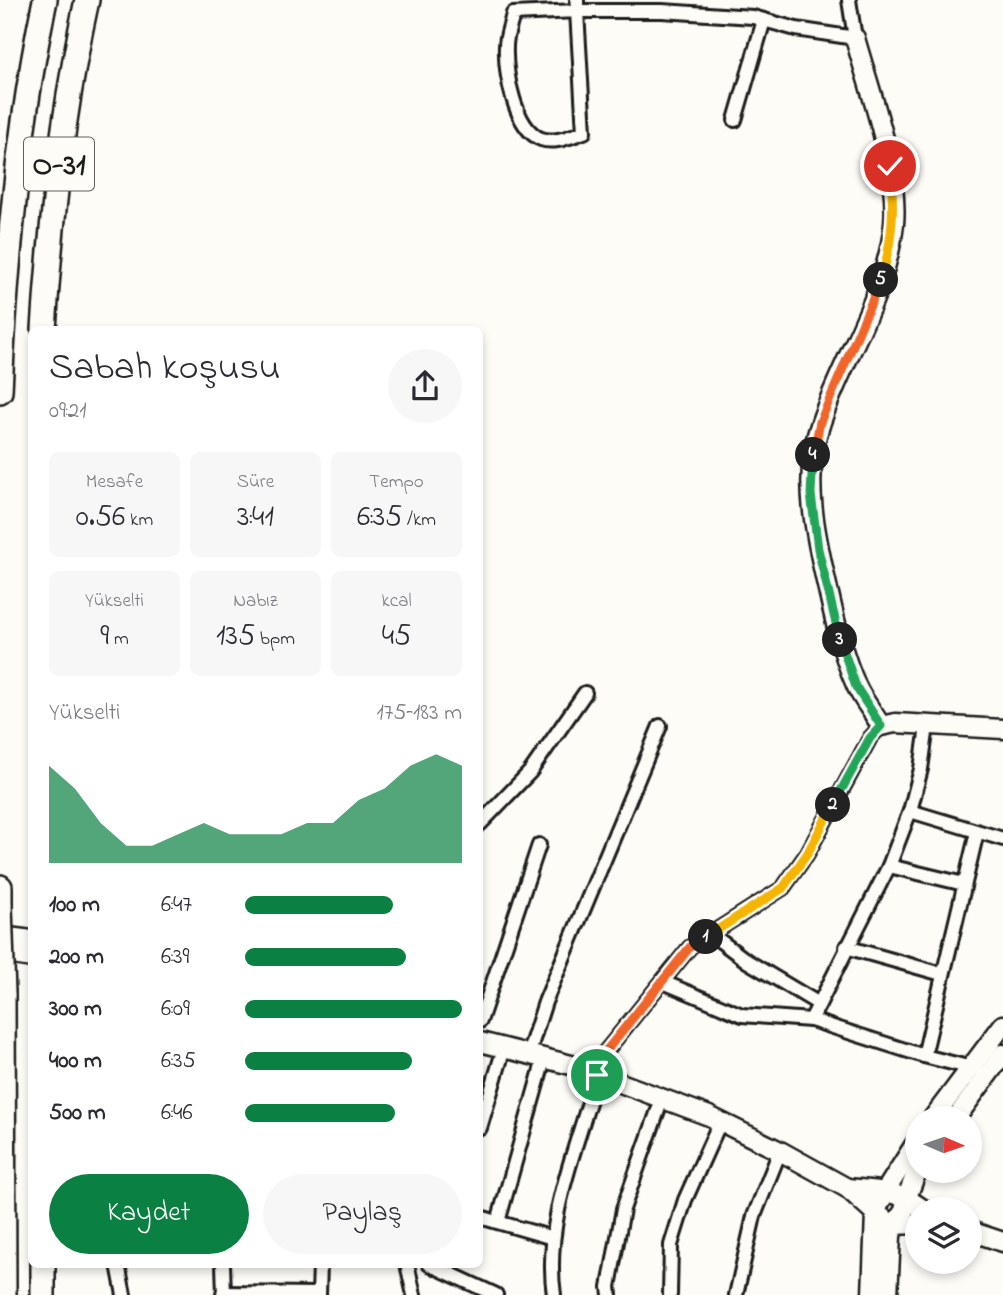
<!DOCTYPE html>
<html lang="tr">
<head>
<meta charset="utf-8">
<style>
  :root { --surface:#fff; --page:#f7f7f7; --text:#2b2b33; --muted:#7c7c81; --accent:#0b8043 }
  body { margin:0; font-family:"Indie Flower",sans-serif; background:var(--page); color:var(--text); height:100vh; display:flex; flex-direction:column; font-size:26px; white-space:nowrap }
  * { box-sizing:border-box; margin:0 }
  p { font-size:23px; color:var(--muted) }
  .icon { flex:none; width:38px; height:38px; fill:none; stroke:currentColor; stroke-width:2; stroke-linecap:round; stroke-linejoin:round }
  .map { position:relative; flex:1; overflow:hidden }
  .drawer { position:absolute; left:28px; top:326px; width:455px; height:942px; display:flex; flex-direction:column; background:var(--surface); border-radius:10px; box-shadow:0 4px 10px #0003 }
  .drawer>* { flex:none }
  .needle { width:46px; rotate:92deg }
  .tools { position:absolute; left:905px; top:1106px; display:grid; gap:14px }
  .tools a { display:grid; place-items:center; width:77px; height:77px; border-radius:50%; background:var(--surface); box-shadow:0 4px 10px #0003; font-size:35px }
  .pin { position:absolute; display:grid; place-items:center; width:60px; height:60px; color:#fff; margin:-30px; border:4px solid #fff; border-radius:50%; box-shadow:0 2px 7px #0007 }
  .km { position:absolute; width:35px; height:35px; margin:-18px; border-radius:50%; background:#222; color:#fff; font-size:19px; line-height:35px; text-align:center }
  .round { display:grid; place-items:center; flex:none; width:74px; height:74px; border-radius:37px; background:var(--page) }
  .head { display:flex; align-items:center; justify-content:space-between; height:119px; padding:0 21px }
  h1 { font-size:38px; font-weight:600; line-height:52px }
  .metrics { display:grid; grid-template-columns:repeat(3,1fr); gap:10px; height:119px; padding:7px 21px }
  .metrics div { display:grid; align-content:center; border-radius:10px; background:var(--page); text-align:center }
  .metrics b { font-size:30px; font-weight:600 }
  .metrics small { font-size:19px; font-weight:400 }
  .metrics p { font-size:19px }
  .chart { height:196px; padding:14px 21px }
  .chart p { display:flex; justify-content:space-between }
  .chart svg { width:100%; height:126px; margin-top:7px; fill:var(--accent); opacity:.7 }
  .primary-button { display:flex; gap:14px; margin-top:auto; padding:14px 21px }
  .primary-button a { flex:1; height:80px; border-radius:42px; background:var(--accent); color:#fff; font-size:28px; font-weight:600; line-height:80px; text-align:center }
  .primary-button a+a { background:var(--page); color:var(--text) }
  ul { padding:0 21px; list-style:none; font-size:23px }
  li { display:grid; grid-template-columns:112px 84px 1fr; align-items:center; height:52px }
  li i { height:18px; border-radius:9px; background:var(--accent) }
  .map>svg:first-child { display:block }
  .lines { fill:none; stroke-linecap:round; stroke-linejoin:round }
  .street-casing { stroke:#1c1c1c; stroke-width:18 }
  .secondary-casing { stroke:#1c1c1c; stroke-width:23 }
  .highway-casing { stroke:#1c1c1c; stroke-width:28 }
  .street { stroke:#fdfcf7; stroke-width:12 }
  .secondary { stroke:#fdfcf7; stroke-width:18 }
  .highway { stroke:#fdfcf7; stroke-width:23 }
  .highway-bridge-casing { stroke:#1c1c1c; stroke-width:28; stroke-linecap:butt }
  .highway-bridge { stroke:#fdfcf7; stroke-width:23 }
  .split-1-casing { stroke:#fff; stroke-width:14 }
  .split-2-casing { stroke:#fff; stroke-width:14 }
  .split-3-casing { stroke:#fff; stroke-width:14 }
  .split-4-casing { stroke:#fff; stroke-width:14 }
  .split-5-casing { stroke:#fff; stroke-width:14 }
  .split-6-casing { stroke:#fff; stroke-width:14 }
  .split-1 { stroke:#f0652b; stroke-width:9 }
  .split-2 { stroke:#f5b400; stroke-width:9 }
  .split-3 { stroke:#22a559; stroke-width:9 }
  .split-4 { stroke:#22a559; stroke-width:9 }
  .split-5 { stroke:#f0652b; stroke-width:9 }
  .split-6 { stroke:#f5b400; stroke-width:9 }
  .labels { text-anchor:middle; stroke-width:5; stroke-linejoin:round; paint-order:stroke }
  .shield { fill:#fdfcf7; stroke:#605f5e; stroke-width:2 }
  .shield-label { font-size:30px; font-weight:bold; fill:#1c1c1c }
</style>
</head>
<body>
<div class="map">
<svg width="1003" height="1295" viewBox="0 0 1003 1295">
  <rect width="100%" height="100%" fill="#fdfcf7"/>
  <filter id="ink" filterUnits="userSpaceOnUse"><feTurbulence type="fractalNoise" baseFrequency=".0143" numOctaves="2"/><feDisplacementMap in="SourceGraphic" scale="14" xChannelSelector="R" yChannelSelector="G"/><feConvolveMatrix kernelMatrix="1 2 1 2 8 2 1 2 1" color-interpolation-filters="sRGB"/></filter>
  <g filter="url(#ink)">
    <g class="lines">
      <g class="street-casing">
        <g id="street">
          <path d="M 577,0 L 577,11 L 584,132 C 571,136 555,144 541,139 C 514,128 505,72 506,46 C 506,35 511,24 513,14 L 577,11 L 662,11 L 753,17 L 796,29 L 855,38 L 849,0"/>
          <polyline points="735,120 764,20"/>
          <polyline points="910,811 1003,839"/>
          <polyline points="480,824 530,772 585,693"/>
          <polyline points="889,866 964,884"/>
          <polyline points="711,934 747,961 819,1004"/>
          <polyline points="846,947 942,974"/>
          <polyline points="663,982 742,1015 811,1020 924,1056 976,1069"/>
          <polyline points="811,1020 889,866 910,811 921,769 927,726"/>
          <polyline points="480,1021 539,845"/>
          <polyline points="528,1055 545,1002 660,726"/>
          <polyline points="924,1056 977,832"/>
          <polyline points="589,1072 690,947 783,888 807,854 870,738 881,726"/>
          <polyline points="480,1128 504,1048"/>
          <polyline points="480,1217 553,1238"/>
          <polyline points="498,1222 544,1059"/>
          <polyline points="118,1264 124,1295"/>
          <polyline points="223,1264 224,1295"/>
          <polyline points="407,1264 414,1295"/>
          <polyline points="429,1264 496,1295"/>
          <polyline points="223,1293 319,1294"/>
          <polyline points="319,1295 320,1264"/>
          <path d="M 554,1295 C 543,1220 578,1146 597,1075"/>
          <polyline points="610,1295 609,1287 623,1209 662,1099"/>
          <polyline points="670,1295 671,1245 685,1200 720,1122"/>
          <polyline points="736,1295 754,1216 780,1151"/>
        </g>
      </g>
      <g class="secondary-casing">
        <g id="secondary">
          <path d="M 855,38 C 870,92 899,169 894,224 C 886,296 844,355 821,422 C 801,477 816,539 829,594 C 836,625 843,656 856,685 C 862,699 873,712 881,726 L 895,723 L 1003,729"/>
          <polyline points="0,936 32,940"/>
          <polyline points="0,953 32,958"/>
          <polyline points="480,1042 575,1066 709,1116 780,1151 847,1188 875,1213 894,1225 917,1224"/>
          <polyline points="933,1118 1003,1025"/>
          <polyline points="956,1118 1003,1054"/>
          <path d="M 847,1188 C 878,1190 897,1190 923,1209"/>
          <polyline points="970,1231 1003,1242"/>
          <polyline points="872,1295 875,1213 886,1190 917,1141"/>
          <polyline points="888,1295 891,1236 894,1225 904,1211 907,1197 917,1171"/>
        </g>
      </g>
      <g class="highway-casing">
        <g id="highway">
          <path d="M 44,329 C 51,218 63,108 87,0"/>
          <path d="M 0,391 C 6,260 18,128 45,0"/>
          <polyline points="0,887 0,906"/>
          <polyline points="3,994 4,1295"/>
          <polyline points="43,1295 43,1264"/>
        </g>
      </g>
      <use href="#street" class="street"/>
      <use href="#secondary" class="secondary"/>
      <use href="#highway" class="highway"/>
      <g class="highway-bridge-casing">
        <polyline id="highway-bridge" points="0,906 3,994"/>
      </g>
      <use href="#highway-bridge" class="highway-bridge"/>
    </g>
  </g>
  <g class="lines" filter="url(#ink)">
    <g class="split-1-casing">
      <polyline id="split-1" points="597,1075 589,1072 690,947 706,937"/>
    </g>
    <g class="split-2-casing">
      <polyline id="split-2" points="706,937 783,888 807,854 833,805"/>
    </g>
    <g class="split-3-casing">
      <polyline id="split-3" points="833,805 870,738 881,726 856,687 840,640"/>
    </g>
    <g class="split-4-casing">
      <polyline id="split-4" points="813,455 811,494 818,549 840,640"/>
    </g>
    <g class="split-5-casing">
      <polyline id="split-5" points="813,455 820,422 881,280"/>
    </g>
    <g class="split-6-casing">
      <path id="split-6" d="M 881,280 C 893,241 895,206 890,166"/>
    </g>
    <use href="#split-1" class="split-1"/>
    <use href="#split-2" class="split-2"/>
    <use href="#split-3" class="split-3"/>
    <use href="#split-4" class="split-4"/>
    <use href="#split-5" class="split-5"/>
    <use href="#split-6" class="split-6"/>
  </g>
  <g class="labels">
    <rect class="shield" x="24" y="137.5" width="70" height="53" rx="5"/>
    <g class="shield-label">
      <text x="59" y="174">O-31</text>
    </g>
  </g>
</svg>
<div class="tools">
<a><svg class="needle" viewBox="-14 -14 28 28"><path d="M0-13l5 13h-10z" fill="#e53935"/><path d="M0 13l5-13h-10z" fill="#7c7c81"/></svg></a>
<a><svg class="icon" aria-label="layers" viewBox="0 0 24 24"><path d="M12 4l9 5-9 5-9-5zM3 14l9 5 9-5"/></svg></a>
</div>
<div class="pin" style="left:597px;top:1075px;background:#1e9e55"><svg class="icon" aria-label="arrive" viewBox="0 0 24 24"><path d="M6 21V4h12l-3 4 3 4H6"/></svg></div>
<div class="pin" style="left:890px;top:166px;background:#d93025"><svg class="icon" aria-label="check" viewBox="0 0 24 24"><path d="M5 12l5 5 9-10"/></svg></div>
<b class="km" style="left:706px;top:937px">1</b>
<b class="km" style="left:833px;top:805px">2</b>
<b class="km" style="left:840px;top:640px">3</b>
<b class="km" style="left:813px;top:455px">4</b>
<b class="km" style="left:881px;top:280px">5</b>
<section class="drawer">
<div class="head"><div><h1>Sabah koşusu</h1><p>09:21</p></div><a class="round"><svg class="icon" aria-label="share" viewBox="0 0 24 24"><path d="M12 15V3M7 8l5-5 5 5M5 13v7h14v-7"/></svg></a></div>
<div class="metrics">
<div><p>Mesafe</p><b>0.56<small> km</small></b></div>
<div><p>Süre</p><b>3:41</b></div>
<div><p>Tempo</p><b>6:35<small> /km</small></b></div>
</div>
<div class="metrics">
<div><p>Yükselti</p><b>9<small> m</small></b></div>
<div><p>Nabız</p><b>135<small> bpm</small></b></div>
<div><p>kcal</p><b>45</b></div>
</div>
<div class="chart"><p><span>Yükselti</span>175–183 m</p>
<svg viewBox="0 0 160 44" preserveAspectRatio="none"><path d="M0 44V10L10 18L20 30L30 38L40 38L50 34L60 30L70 34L80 34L90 34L100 30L110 30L120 22L130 18L140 10L150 6L160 10V44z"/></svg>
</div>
<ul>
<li><b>100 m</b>6:47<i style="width:68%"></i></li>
<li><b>200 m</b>6:39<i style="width:74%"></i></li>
<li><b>300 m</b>6:09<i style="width:100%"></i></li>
<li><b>400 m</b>6:35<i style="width:77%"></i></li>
<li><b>500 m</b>6:46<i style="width:69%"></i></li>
</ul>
<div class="primary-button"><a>Kaydet</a><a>Paylaş</a></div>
</section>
</div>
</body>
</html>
